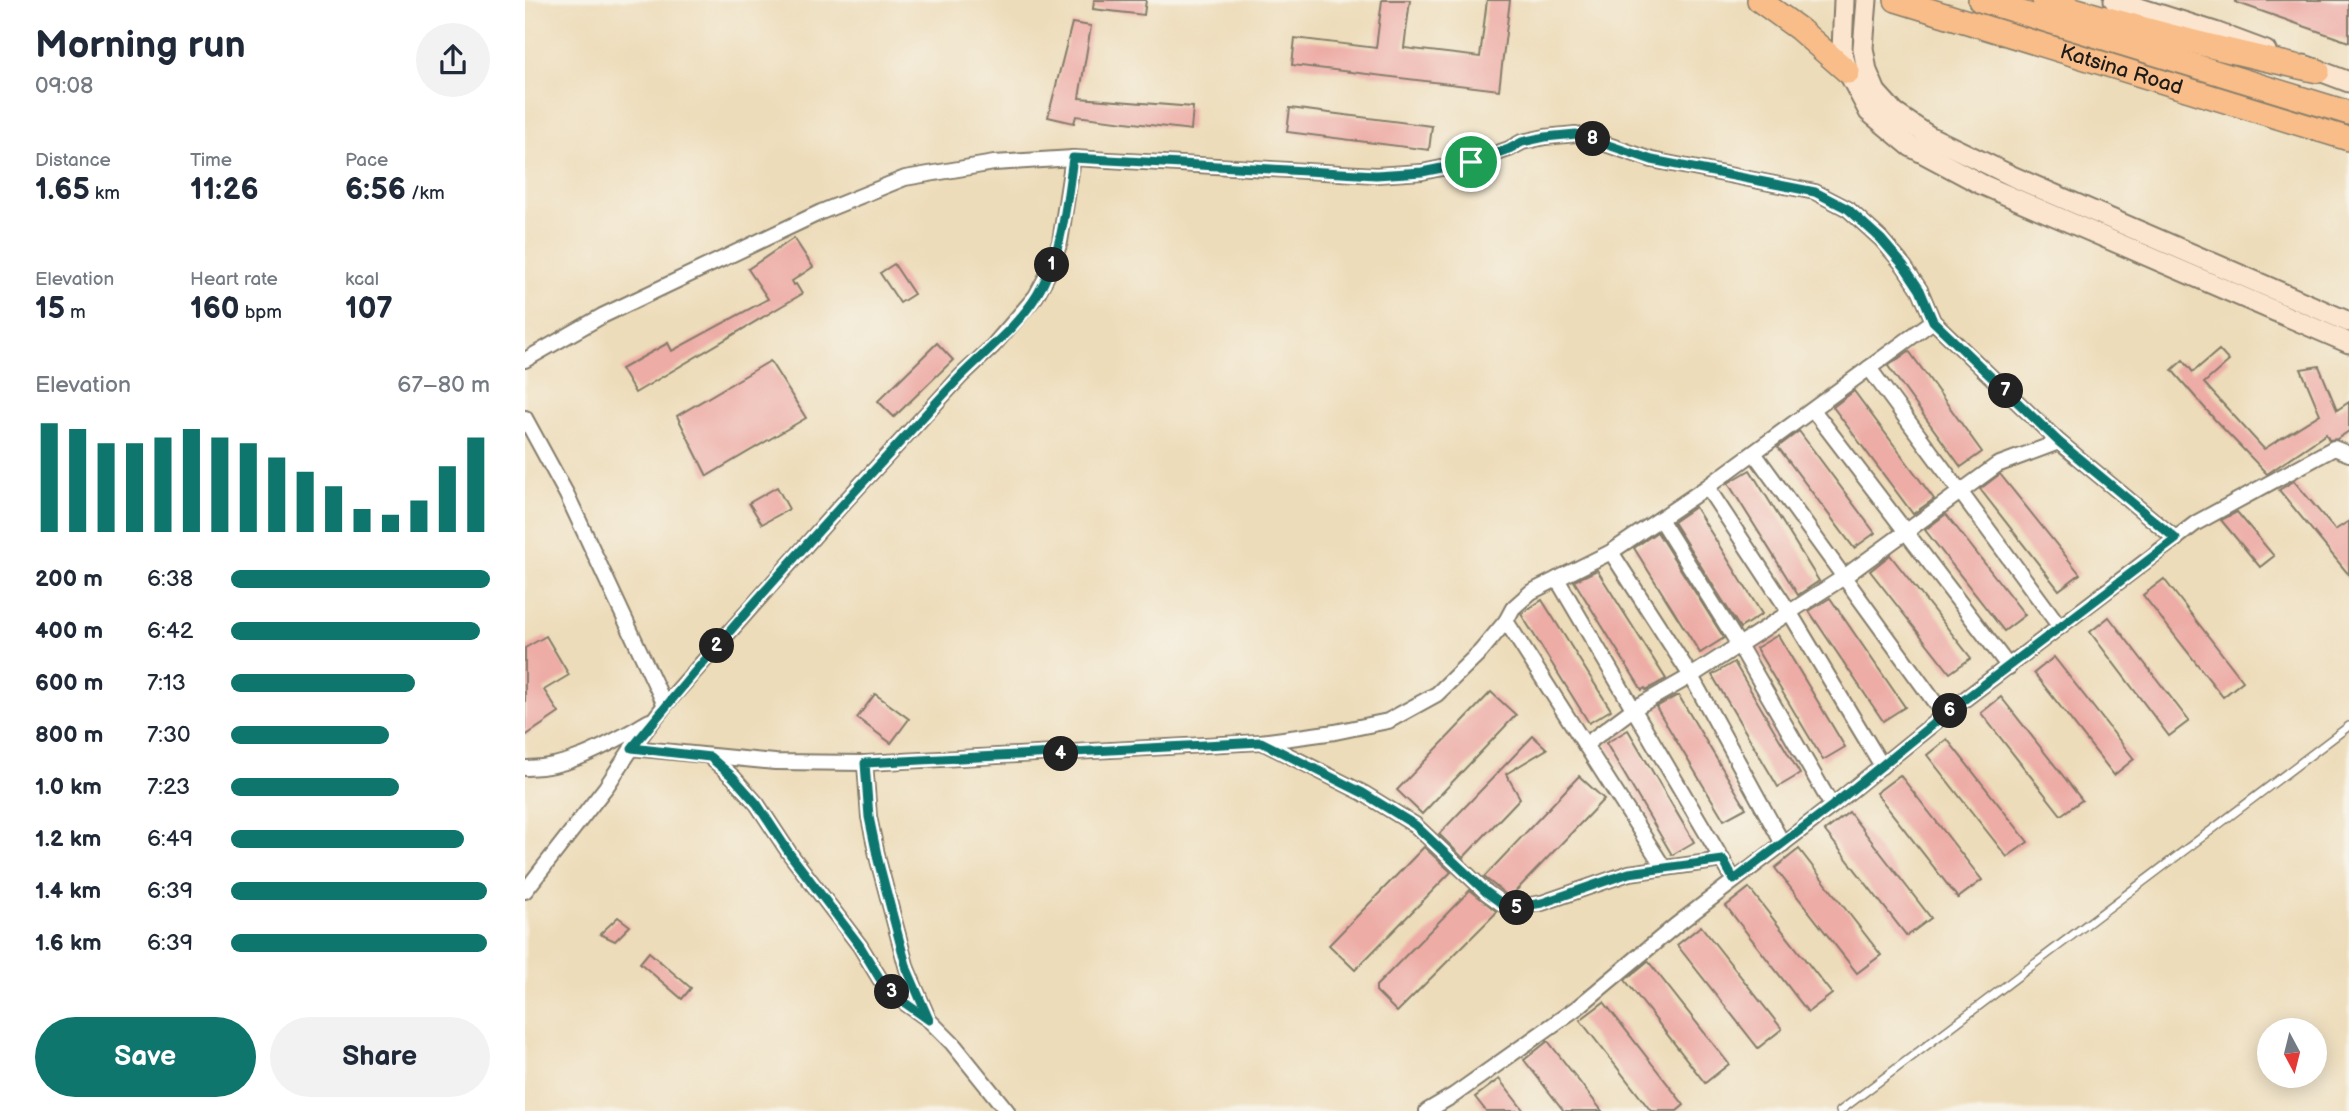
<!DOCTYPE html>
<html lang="en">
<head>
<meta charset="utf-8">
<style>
  :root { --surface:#fff; --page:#f2f2f3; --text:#1f2937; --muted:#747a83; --accent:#0f766e }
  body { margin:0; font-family:"Balsamiq Sans",sans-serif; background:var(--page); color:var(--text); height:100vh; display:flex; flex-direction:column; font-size:26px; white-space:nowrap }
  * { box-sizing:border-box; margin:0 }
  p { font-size:23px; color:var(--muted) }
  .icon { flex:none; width:38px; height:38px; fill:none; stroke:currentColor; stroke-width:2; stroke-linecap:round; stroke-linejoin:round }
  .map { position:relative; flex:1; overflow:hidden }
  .details { display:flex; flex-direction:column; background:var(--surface); width:525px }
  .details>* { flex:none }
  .needle { width:46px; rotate:173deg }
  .tools { position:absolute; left:1732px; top:1018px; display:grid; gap:14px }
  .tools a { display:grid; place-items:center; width:70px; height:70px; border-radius:50%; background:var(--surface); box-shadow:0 4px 18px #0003; font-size:35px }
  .pin { position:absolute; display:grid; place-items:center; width:60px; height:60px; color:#fff; margin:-30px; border:4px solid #fff; border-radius:50%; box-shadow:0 2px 7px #0007 }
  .km { position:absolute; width:35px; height:35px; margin:-18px; border-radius:50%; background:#222; color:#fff; font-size:19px; line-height:35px; text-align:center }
  .round { display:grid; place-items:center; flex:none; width:74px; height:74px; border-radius:37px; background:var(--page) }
  .headline { display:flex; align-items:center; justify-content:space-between; height:119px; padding:0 35px }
  h1 { font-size:38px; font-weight:600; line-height:52px }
  .stats { display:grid; grid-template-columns:repeat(3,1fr); gap:10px; height:119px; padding:7px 35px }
  .stats div { display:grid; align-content:center }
  .stats b { font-size:30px; font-weight:600 }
  .stats small { font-size:19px; font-weight:400 }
  .stats p { font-size:19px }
  .chart { height:196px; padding:14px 35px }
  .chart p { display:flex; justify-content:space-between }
  .chart svg { width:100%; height:126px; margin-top:7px; stroke:var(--accent); stroke-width:6 }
  .primary-button { display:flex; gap:14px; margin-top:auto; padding:14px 35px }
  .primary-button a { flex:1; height:80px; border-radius:42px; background:var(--accent); color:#fff; font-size:28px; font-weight:600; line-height:80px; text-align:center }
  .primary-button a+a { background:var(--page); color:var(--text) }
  ul { padding:0 35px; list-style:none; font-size:23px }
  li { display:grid; grid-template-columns:112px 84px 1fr; align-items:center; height:52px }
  li i { height:18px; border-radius:9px; background:var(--accent) }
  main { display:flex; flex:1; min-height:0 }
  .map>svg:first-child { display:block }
  .building { fill:#edaca6 }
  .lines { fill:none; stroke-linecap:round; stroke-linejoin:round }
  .service-casing { stroke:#847c6a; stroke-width:10 }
  .minor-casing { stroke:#847c6a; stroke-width:18 }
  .secondary-casing { stroke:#847c6a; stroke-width:23 }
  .trunk-casing { stroke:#847c6a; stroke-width:26 }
  .service { stroke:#fff; stroke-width:7 }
  .minor { stroke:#fff; stroke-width:14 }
  .secondary { stroke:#fce5cf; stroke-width:19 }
  .trunk { stroke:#f8bd88; stroke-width:23 }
  .route-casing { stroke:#fff; stroke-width:14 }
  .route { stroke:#0f766e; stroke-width:9 }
  .labels { text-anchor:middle; stroke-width:5; stroke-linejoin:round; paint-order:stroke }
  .street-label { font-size:21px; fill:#1c1c1c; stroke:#f7f3e8 }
</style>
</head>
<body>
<main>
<section class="details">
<div class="headline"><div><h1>Morning run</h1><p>09:08</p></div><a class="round"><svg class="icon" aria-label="share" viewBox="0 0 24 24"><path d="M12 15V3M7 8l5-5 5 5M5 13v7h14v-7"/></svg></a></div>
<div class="stats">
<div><p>Distance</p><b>1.65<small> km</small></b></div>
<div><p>Time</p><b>11:26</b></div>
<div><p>Pace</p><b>6:56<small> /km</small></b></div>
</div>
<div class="stats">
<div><p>Elevation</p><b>15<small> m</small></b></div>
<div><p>Heart rate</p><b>160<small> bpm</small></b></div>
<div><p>kcal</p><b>107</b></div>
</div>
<div class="chart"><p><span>Elevation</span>67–80 m</p>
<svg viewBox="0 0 160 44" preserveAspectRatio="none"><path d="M5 44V6M15 44V8M25 44V13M35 44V13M45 44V11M55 44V8M65 44V11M75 44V13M85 44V18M95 44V23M105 44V28M115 44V36M125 44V38M135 44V33M145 44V21M155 44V11"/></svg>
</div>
<ul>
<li><b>200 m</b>6:38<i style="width:100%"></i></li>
<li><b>400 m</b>6:42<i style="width:96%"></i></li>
<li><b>600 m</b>7:13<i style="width:71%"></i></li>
<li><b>800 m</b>7:30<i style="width:61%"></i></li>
<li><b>1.0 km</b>7:23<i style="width:65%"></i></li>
<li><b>1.2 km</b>6:49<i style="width:90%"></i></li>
<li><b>1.4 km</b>6:39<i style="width:99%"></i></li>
<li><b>1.6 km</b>6:39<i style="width:99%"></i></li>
</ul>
<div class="primary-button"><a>Save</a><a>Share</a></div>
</section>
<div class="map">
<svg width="1824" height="1111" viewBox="0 0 1824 1111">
  <rect width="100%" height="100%" fill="#f7f3e8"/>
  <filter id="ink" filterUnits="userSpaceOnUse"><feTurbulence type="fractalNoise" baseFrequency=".0143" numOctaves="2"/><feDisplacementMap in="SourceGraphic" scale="14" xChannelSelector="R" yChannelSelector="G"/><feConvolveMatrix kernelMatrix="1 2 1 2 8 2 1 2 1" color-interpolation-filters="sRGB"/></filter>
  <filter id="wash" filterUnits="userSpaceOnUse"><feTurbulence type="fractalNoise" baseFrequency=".00686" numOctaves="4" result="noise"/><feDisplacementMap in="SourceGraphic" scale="28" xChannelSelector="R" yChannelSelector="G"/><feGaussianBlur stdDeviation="1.57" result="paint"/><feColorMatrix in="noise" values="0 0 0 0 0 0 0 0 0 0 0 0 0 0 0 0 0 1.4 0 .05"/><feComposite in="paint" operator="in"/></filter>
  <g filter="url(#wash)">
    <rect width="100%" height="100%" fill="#eddcb9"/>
    <g id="blocks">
      <g class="building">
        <polygon points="569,0 621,0 619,15 568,9"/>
        <polygon points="857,0 885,0 879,48 955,57 962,0 985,0 974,90 767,65 770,38 851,48"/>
        <polygon points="1711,0 1824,0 1824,42 1710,2"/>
        <polygon points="547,23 566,26 554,98 668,107 666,130 551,116 549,123 523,117"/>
        <polygon points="765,108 907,126 904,150 762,132"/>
        <polygon points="269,238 288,267 267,281 269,285 271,284 277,294 110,393 96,369 143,343 147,351 243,299 223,269"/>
        <polygon points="369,264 389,294 375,303 355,273"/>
        <polygon points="412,343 428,360 369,417 353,401"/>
        <polygon points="1694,350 1704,361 1679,383 1739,449 1795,414 1776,369 1794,366 1812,410 1824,402 1824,431 1812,439 1804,440 1801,434 1742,474 1691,421 1647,370 1658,360 1668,372"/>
        <polygon points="1384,351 1457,452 1436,467 1363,366"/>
        <polygon points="245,361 281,418 182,476 152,416"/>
        <polygon points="1329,391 1409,499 1388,514 1308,407"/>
        <polygon points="1274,431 1350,533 1329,548 1253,447"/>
        <polygon points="1225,470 1294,581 1273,595 1203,483"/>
        <polygon points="1475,474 1555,574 1534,590 1455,489"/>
        <polygon points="1769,481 1810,530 1824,521 1824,575 1754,490"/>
        <polygon points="252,487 264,509 237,524 224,503"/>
        <polygon points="1170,507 1237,614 1215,628 1148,522"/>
        <polygon points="1712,512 1749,556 1735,567 1696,520"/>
        <polygon points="1421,514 1500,615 1479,631 1400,530"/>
        <polygon points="1132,532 1199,638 1175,653 1109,548"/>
        <polygon points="1365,555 1446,658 1425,673 1345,571"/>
        <polygon points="1072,570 1141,679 1121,690 1120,688 1117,690 1049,581"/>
        <polygon points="1639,579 1718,681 1698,697 1618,595"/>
        <polygon points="1305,598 1380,707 1358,721 1284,611"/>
        <polygon points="1017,600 1086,710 1064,723 996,614"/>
        <polygon points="1584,617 1664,721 1644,736 1565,632"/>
        <polygon points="1253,635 1320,747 1298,760 1231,648"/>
        <polygon points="21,636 44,675 19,690 34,713 0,736 0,648"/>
        <polygon points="1529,657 1609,759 1589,775 1509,673"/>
        <polygon points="1209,662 1275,774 1253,787 1187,675"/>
        <polygon points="966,692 991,715 897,814 872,790"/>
        <polygon points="350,694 384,719 366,743 332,718"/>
        <polygon points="1151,696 1154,696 1221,808 1199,820 1131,707"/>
        <polygon points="1476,697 1557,800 1536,815 1456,713"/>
        <polygon points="1103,730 1169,842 1147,855 1081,743"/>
        <polygon points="1008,736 1022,749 981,774 995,798 938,858 914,834"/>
        <polygon points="1422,739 1503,842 1482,857 1402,755"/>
        <polygon points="1375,775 1457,880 1433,898 1351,793"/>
        <polygon points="1054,776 1079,799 985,897 983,896 959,877"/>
        <polygon points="1324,812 1406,918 1382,936 1300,831"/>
        <polygon points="899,847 926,872 830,970 804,945"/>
        <polygon points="1274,849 1356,955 1332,973 1250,868"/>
        <polygon points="1224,888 1307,994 1283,1012 1201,906"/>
        <polygon points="945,890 971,911 970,914 872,1012 851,991 851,986"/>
        <polygon points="93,917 105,926 90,941 75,934"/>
        <polygon points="1176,926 1257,1029 1233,1048 1152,945"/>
        <polygon points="124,952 166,988 157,999 115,963"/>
        <polygon points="1123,961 1204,1064 1180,1083 1100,980"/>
        <polygon points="1079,1002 1159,1105 1152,1111 1126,1111 1055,1020"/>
        <polygon points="1023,1041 1077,1111 1039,1111 999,1060"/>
        <polygon points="974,1079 999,1111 961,1111 950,1097"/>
      </g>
    </g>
  </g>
  <g filter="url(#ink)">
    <use href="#blocks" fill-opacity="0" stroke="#847c6a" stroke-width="2"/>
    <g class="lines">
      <g class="service-casing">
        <polyline id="service" points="1315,1111 1824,726"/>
      </g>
      <g class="minor-casing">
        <g id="minor">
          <polyline points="0,360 77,316 296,212 380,178 469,163 548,158 851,175 897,172 946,162 984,149 997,142 1020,137 1051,134 1127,160 1290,192 1323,209 1356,239 1379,266 1395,290 1408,321 1534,442 1651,539"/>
          <polyline points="1344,368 1535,627"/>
          <polyline points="1288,410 1484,667"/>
          <polyline points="0,418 42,495 140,705"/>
          <polyline points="1229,453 1419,715"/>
          <polyline points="1182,487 1265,613 1357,766"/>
          <polyline points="1135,519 1214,645 1307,806"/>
          <polyline points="1086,552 1166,676 1258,844"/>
          <polyline points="1032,579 1209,880"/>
          <polyline points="981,621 1139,868"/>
          <polyline points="737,742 838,793 890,825 961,892 979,905 988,908 1017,903 1104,873 1198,860"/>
          <polyline points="1060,745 1108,709 1166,676 1319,577 1472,465 1534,442"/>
          <polyline points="107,748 250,762 340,763 736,742 810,732 863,721 912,694 956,651 981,621 988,608 1006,592 1086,552 1182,487 1408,321"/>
          <polyline points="185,757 208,777 232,804 265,854 335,946 355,979 373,998 404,1020 428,1044 482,1111"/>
          <polyline points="340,763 344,817 353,860 382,969 403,1018"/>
          <path d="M 0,768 C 45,769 87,742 125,721"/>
          <polyline points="0,891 81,787 107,748 140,705 313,509 436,376 467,347 511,296 525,270 535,242 548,158"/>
          <polyline points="902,1111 929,1095 1053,1007 1150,926 1307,806 1419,715 1671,523 1809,448 1824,454"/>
        </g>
      </g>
      <g class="secondary-casing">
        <g id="secondary">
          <polyline points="1319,0 1317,51 1323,72 1344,112 1385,146 1456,184 1824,343"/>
          <polyline points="1342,0 1338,48 1342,71 1351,92 1370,113 1404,136 1489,177 1824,322"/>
          <polyline points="1589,0 1690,32 1741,51"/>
          <polyline points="1779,65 1824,82"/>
        </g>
      </g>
      <g class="trunk-casing">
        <g id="trunk">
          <polyline points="1234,0 1274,29 1323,72"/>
          <path id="s1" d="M 1371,0 L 1824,139"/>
          <polyline points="1455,0 1824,113"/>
          <path d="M 1519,0 C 1609,28 1701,51 1793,71"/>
        </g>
      </g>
      <use href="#service" class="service"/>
      <use href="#minor" class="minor"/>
      <use href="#secondary" class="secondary"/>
      <use href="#trunk" class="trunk"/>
    </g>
  </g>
  <g class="lines" filter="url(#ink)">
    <g class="route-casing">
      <path id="route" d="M 1051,134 L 1127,160 L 1290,192 L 1323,209 L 1356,239 L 1379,266 L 1395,290 L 1408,321 L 1534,442 L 1651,539 L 1419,715 L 1307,806 L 1209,880 L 1198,860 L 1104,873 L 1017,903 L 988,908 L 979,905 L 961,892 L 890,825 L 838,793 L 736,742 L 340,763 L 344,817 L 353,860 L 382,969 L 404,1020 L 373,998 L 355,979 L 335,946 L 265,854 L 232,804 L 208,777 L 185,757 L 107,748 C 193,641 285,539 379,438 C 398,417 417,396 436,376 C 462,350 493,326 512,295 C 538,253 541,205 548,158 L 851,175 L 897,172 L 946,162 L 984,149 L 997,142 L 1020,137 Z"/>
    </g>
    <use href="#route" class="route"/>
  </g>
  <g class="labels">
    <g class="street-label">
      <text dy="7" stroke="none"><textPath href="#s1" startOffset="236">Katsina Road</textPath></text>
    </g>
  </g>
</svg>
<div class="tools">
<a><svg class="needle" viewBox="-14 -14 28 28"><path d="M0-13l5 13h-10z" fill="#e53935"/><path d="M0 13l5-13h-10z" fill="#747a83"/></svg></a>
</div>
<div class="pin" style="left:946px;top:162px;background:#1e9e55"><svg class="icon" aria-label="arrive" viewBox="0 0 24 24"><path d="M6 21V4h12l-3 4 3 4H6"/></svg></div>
<b class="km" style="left:527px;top:265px">1</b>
<b class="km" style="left:192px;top:646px">2</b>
<b class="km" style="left:367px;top:992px">3</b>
<b class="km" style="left:536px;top:754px">4</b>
<b class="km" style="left:992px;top:908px">5</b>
<b class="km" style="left:1425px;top:711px">6</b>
<b class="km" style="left:1481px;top:391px">7</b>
<b class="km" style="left:1068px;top:139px">8</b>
</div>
</main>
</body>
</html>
